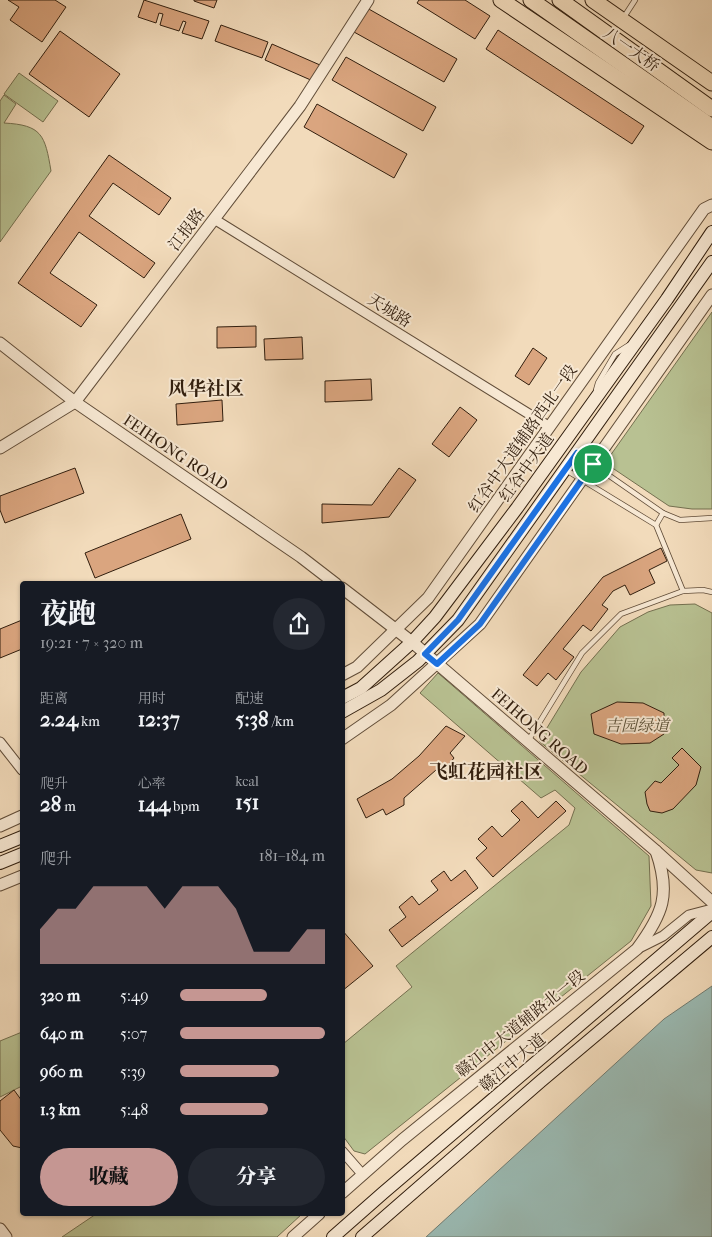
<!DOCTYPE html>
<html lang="zh">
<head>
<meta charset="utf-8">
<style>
  :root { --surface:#171b24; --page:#242831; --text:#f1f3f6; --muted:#9ea1a6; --accent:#c59692 }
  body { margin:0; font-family:"IM FELL French Canon","Noto Serif SC",serif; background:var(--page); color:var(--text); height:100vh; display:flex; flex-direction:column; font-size:19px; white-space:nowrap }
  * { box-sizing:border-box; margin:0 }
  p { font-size:16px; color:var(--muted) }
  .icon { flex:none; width:28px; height:28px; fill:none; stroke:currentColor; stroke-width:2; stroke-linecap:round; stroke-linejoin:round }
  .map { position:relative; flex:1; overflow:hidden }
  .sheet { position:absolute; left:20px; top:581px; width:325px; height:635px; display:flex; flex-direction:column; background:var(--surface); border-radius:5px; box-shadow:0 1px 4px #0004 }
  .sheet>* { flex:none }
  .pin { position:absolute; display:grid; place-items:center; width:42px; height:42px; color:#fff; margin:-21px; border:2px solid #fff; border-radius:50%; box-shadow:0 1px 5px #0007 }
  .round { display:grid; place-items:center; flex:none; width:52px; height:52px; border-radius:26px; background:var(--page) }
  .summary { display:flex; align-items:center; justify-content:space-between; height:85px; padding:0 20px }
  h1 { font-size:28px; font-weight:800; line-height:38px }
  .metrics { display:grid; grid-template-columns:repeat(3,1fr); gap:8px; height:85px; padding:5px 20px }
  .metrics div { display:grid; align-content:center }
  .metrics b { font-size:21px; font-weight:800 }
  .metrics small { font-size:14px; font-weight:400 }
  .metrics p { font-size:14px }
  .chart { height:140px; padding:10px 20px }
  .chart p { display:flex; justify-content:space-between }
  .chart svg { width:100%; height:90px; margin-top:5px; fill:var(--accent); opacity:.7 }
  .action { display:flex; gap:10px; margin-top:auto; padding:10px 20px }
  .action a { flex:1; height:58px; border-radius:30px; background:var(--accent); color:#111; font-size:20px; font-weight:800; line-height:58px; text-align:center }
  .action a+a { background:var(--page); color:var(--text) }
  ul { padding:0 20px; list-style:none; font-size:16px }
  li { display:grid; grid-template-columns:80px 60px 1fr; align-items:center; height:38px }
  li i { height:12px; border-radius:6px; background:var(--accent) }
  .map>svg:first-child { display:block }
  .green { fill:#b8c192; stroke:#747050 }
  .water { fill:#9bbbb4; stroke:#717c72 }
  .building { fill:#daa57f; stroke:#311e0e }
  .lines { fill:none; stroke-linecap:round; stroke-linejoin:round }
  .service-casing { stroke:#614d39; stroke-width:6 }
  .minor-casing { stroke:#614d39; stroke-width:11 }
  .tertiary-casing { stroke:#614d39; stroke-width:13 }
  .secondary-casing { stroke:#311e0e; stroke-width:14 }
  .primary-casing { stroke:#311e0e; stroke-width:17 }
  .trunk-casing { stroke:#311e0e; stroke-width:17 }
  .service { stroke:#f7e8d3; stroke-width:4.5 }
  .minor { stroke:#f7e8d3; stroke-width:9 }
  .tertiary { stroke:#f7e8d3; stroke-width:11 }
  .secondary { stroke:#f7e8d3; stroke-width:12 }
  .primary { stroke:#f2dbbb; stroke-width:15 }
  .trunk { stroke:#f2dbbb; stroke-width:15 }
  .route-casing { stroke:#fff; stroke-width:10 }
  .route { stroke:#1a73e8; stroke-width:6 }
  .labels { text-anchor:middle; stroke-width:4; stroke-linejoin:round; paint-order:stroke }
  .street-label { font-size:16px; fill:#311e0e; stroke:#f7e8d3 }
  .park-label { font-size:16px; font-style:italic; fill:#5a4f36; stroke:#f7e8d3 }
  .quarter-label { font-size:19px; font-weight:bold; fill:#311e0e; stroke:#f7e8d3 }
</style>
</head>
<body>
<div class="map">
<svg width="712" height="1237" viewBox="0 0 712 1237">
  <rect width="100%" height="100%" fill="#f2dbbb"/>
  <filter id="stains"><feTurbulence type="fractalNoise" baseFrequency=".004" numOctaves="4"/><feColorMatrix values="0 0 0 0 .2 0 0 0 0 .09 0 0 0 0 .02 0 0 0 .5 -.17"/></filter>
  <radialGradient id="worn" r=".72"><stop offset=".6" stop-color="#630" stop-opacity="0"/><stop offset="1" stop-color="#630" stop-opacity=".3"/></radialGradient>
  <g class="green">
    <polygon points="19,73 58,101 43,122 4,94"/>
    <path d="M 4,95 L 16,104 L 4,123 C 42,125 45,135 51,171 L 0,242 L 0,101 Z"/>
    <polygon points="712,312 712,509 692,509 669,506 605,463"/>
    <polygon points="695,604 712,613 712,873 696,870 539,741 581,672 620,627 648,612 670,605"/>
    <polygon points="438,673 649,856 651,906 631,941 365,1154 354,1151 343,1136 343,1044 412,987 396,966 569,825 575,808 555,790 541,798 420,693"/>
    <polygon points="22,1032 22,1086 0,1097 0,1041"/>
    <polygon points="96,1214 302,1214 277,1237 62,1237"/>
  </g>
  <polygon class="water" points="712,986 712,1237 426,1237 664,1019"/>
  <g class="building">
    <polygon points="8,0 55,0 66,7 42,42 10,20 19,7"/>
    <polygon points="144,0 209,21 202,39 182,33 186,22 183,21 179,31 160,25 163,14 159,13 156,23 138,17"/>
    <polygon points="194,0 217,0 214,8 194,1"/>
    <polygon points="419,0 465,0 490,16 475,39 417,3"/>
    <polygon points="367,8 457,59 444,82 354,32"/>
    <polygon points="221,25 268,42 262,58 215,41"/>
    <polygon points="498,30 644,126 632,144 486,49"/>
    <polygon points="60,31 120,74 89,117 29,74"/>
    <polygon points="272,44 320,65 313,81 265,60"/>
    <polygon points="346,57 436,107 423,131 332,80"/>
    <polygon points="317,104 407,154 394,178 304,127"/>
    <polygon points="109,155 171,198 159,215 113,183 89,216 155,263 144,278 79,232 50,273 97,305 81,327 18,283"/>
    <polygon points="256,326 256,347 217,348 217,327"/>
    <polygon points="302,337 303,359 265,360 264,339"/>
    <polygon points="533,348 547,358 529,385 515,376"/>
    <polygon points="371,379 372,400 325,402 325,381"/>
    <polygon points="222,400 223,421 177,425 176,404"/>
    <polygon points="460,407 477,420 449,457 432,444"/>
    <polygon points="75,468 84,493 5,523 0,510 0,496"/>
    <polygon points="399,468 416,480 389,517 322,523 322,504 372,505"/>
    <polygon points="181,514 191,539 95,578 85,553"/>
    <polygon points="661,548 667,561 649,570 655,583 630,595 625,585 613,591 602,605 608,609 591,631 583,625 563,649 574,657 556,680 548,673 537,686 523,675 603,577"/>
    <polygon points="22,620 22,649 0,658 0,629"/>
    <polygon points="617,702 643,703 664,713 664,734 650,743 621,744 594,734 591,714"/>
    <polygon points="446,726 465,736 450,753 454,758 441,774 436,770 404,798 404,805 386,815 383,809 366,818 357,799 392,779 419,756"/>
    <polygon points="682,748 701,767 696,785 673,809 662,813 650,811 647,804 645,792 655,781 661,783 679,765 672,758"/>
    <polygon points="522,801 538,818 556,801 566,811 493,877 476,858 487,848 478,839 492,826 502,837 520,820 511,811"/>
    <polygon points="465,870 478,888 402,947 389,930 406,917 399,907 412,896 419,905 438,890 431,881 444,871 451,881"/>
    <polygon points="342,930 373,966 342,991"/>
    <polygon points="14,1090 22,1101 22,1148 13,1146 0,1130 0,1101"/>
  </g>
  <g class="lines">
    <g class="service-casing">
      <g id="service">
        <polyline points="624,17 635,0"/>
        <polyline points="596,390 598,383 615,354 629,345"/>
        <polyline points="578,454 663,513 680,520 712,518"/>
        <polyline points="566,470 656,525 683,591"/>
        <polyline points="656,525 663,513"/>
        <polyline points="528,741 582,653 621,614 683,591 703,590 712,592"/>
      </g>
    </g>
    <g class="minor-casing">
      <g id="minor">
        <polyline points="214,219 550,427"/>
        <polyline points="0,742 22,770"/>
        <polyline points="637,949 663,936 689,915 712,909"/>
        <polyline points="342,1151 363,1175"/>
      </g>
    </g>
    <g class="tertiary-casing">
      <g id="tertiary">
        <polyline points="0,343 75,402 301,557 336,584"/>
        <polyline points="0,448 75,402 300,106 368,0"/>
        <polyline points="342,588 412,642 656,851 712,902"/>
        <polyline points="342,675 357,667 428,598 704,209 712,205"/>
        <polyline points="342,739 391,705 480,624 712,295"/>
        <polyline points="0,826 22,816"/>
        <polyline points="0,885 22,876"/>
        <path d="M 342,1193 L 402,1140 L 637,949 C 663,914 671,894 656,851"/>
        <polyline points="0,1229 6,1237"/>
        <polyline points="293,1237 319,1214"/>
      </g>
    </g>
    <g class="secondary-casing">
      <g id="secondary">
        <polyline points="342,698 361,688 412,642 435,617 517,508 667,299 712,232"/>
        <polyline points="342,712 381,690 418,661 458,620 712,262"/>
        <polyline points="0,846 22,837"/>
        <polyline points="0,863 22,854"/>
        <polyline points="333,1237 383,1193 712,912"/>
        <polyline points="362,1237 541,1081 712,937"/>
      </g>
    </g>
    <g class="primary-casing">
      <g id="primary">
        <polyline points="501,0 712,142"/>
        <polyline points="593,0 712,83"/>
      </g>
    </g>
    <g class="trunk-casing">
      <g id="trunk">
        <polyline points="531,0 712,127"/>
        <polyline points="560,0 712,109"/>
      </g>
    </g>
    <use href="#service" class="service"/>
    <use href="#minor" class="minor"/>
    <use href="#tertiary" class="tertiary"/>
    <use href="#secondary" class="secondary"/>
    <use href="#primary" class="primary"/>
    <use href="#trunk" class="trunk"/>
  </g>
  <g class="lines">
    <g class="route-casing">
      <polygon id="route" points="577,453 593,464 480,624 437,664 425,654 458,620"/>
    </g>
    <use href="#route" class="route"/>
  </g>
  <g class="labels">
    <g class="street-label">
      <text transform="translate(632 49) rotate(35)" y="6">八一大桥</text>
      <text transform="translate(186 229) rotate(-53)" y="6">江报路</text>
      <text transform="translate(390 310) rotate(32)" y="6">天城路</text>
      <text transform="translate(522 438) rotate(-55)" y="6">红谷中大道辅路西北一段</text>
      <text transform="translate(176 452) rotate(34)" y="6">FEIHONG ROAD</text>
      <text transform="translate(526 467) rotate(-54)" y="6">红谷中大道</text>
      <text transform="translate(540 731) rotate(41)" y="6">FEIHONG ROAD</text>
      <text transform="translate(520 1023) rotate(-39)" y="6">赣江中大道辅路北一段</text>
      <text transform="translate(512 1062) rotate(-40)" y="6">赣江中大道</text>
    </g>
    <g class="park-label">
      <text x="637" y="731">吉园绿道</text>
    </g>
    <g class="quarter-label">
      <text x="206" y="395">风华社区</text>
      <text x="486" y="778">飞虹花园社区</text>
    </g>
  </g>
  <rect width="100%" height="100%" filter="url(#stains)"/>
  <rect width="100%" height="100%" fill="url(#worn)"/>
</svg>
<div class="pin" style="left:593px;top:464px;background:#1e9e55"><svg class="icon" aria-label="arrive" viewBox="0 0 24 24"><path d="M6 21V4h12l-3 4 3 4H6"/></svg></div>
<section class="sheet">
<div class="summary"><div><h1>夜跑</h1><p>19:21 · 7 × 320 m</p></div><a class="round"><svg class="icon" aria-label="share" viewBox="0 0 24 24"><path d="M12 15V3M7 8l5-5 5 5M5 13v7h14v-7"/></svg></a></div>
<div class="metrics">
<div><p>距离</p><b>2.24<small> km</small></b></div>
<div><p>用时</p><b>12:37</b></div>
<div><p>配速</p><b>5:38<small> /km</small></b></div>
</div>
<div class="metrics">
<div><p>爬升</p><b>28<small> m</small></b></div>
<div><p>心率</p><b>144<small> bpm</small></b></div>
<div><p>kcal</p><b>151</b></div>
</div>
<div class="chart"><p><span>爬升</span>181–184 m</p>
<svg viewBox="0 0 160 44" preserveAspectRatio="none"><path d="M0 44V27L10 17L20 17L30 6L40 6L50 6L60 6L70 17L80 6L90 6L100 6L110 17L120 38L130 38L140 38L150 27L160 27V44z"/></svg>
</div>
<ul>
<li><b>320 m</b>5:49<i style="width:60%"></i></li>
<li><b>640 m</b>5:07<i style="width:100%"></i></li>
<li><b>960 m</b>5:39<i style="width:68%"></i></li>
<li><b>1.3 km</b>5:48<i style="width:61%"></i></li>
</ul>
<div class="action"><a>收藏</a><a>分享</a></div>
</section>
</div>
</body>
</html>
